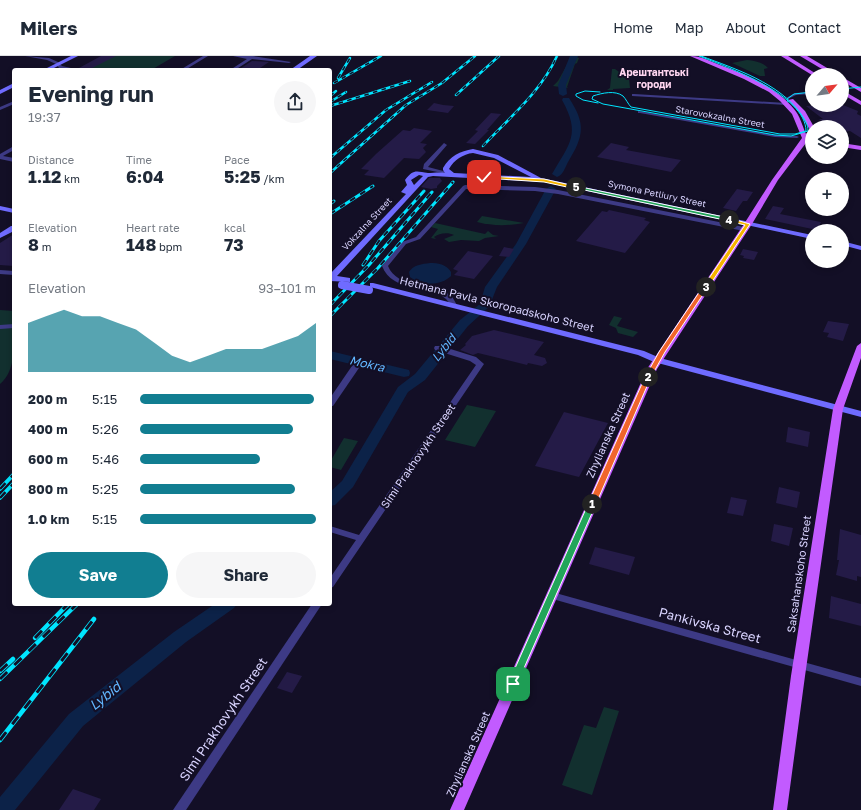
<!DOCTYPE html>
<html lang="en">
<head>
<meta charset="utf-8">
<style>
  :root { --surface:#fff; --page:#f6f6f7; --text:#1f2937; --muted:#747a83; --line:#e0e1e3; --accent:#117e91 }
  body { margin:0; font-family:"Golos Text",sans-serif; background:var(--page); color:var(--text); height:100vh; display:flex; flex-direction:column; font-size:15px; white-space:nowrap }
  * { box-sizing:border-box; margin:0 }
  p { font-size:13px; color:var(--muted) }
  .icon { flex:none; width:22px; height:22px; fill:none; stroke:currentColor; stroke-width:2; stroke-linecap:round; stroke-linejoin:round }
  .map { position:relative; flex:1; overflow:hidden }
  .panel { position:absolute; left:12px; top:12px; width:320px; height:538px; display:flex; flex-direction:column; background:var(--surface); border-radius:4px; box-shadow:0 2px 6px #0003 }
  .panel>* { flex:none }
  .needle { width:26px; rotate:62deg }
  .controls { position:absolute; left:805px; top:12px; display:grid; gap:8px }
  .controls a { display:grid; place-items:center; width:44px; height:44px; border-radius:50%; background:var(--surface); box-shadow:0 2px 6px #0003; font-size:20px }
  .pin { position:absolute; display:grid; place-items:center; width:34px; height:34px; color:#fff; margin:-17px; border-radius:8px; box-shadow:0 2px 6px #0006 }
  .km { position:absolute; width:20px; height:20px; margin:-10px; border-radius:50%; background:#222; color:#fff; font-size:11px; line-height:20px; text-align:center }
  .round { display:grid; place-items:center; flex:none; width:42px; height:42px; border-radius:21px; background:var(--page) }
  .head { display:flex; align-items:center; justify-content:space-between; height:68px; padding:0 16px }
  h1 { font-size:22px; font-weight:700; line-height:30px }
  .metrics { display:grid; grid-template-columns:repeat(3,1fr); gap:6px; height:68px; padding:4px 16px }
  .metrics div { display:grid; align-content:center }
  .metrics b { font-size:17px; font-weight:700 }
  .metrics small { font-size:11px; font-weight:400 }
  .metrics p { font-size:11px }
  .chart { height:112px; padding:8px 16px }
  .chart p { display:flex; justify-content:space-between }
  .chart svg { width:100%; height:72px; margin-top:4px; fill:var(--accent); opacity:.7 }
  .cta { display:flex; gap:8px; margin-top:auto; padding:8px 16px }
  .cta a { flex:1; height:46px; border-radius:24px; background:var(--accent); color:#fff; font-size:16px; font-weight:700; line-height:46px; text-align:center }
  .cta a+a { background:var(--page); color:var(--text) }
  ul { padding:0 16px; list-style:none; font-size:13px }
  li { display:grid; grid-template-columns:64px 48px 1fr; align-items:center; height:30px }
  li i { height:10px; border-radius:5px; background:var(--accent) }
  header { display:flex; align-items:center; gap:24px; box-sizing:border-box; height:56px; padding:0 20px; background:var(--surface); border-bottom:1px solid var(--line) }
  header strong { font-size:19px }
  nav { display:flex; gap:22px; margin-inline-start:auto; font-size:14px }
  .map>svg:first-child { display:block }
  .green { fill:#12302f }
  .water { fill:#0c2248 }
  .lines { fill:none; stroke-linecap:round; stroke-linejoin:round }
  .river { fill:#0c2248; fill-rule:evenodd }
  .building { fill:#241b47 }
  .street { fill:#3d3a85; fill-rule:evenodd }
  .secondary { fill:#6f6bff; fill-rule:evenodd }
  .primary { fill:#c25bff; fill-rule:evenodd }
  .tram { stroke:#00e5ff; stroke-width:1 }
  .rail-far3-casing { stroke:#00e5ff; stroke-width:2.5 }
  .rail-far2-casing { stroke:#00e5ff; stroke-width:3 }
  .rail-far1-casing { stroke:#00e5ff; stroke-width:4 }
  .rail-casing { stroke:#00e5ff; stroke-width:4.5 }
  .rail-far3 { stroke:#130f26; stroke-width:1.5; stroke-dasharray:4.5; stroke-linecap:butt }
  .rail-far2 { stroke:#130f26; stroke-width:2; stroke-dasharray:6; stroke-linecap:butt }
  .rail-far1 { stroke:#130f26; stroke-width:2.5; stroke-dasharray:8; stroke-linecap:butt }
  .rail { stroke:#130f26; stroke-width:3; stroke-dasharray:10; stroke-linecap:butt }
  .secondary-bridge { stroke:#6f6bff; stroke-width:8 }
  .split-1 { fill:#22a559; stroke:#fff }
  .split-2 { fill:#f0652b; stroke:#fff }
  .split-3 { fill:#f0652b; stroke:#fff }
  .split-4 { fill:#f5b400; stroke:#fff }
  .split-5 { fill:#22a559; stroke:#fff }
  .split-6 { fill:#f5b400; stroke:#fff }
  .labels { text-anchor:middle; stroke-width:4; stroke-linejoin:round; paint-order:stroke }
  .far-street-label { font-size:9px; fill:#d9d4ff; stroke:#130f26 }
  .far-neighbourhood-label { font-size:10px; font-weight:bold; fill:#ffd6f0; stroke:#130f26 }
  .street-label { font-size:11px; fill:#d9d4ff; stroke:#130f26 }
  .water-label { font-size:12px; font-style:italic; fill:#62b6ff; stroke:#130f26 }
  .near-street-label { font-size:13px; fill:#d9d4ff; stroke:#130f26 }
  .near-water-label { font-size:14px; font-style:italic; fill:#62b6ff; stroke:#130f26 }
</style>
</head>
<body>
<header>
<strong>Milers</strong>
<nav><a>Home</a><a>Map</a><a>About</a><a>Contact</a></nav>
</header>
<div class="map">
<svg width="861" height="754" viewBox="0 0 861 754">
  <rect width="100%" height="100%" fill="#130f26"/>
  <g class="green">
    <polygon points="112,0 175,0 151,14 85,14"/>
    <polygon points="572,0 579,2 577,7 575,8 567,31 568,32 553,30 558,25"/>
    <path d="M 747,4 C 755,5 763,6 768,12 L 764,13 L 765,20 L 760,20 L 732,7 Z"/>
    <polygon points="612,13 615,13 629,23 630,32 613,33 613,34 607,34 610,32"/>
    <path d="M 482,160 L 524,167 C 507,170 493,170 477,166 Z"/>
    <path d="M 435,167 L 485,178 L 488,175 L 493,179 L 499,180 L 485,182 L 479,185 L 461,184 L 449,186 L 444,183 L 454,179 C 448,176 439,177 434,181 L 436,183 L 431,182 L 438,173 L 431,171 Z"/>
    <polygon points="0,254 14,255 14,269 0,269"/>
    <polygon points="614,260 622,262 617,270 638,276 633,281 618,277 616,272 609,269"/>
    <path d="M 14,270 C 14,289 16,315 0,328 L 0,271 Z"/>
    <polygon points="467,349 496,355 475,391 445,384"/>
    <polygon points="344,382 358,385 341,414 330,411 330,406"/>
    <polygon points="604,651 619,655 592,739 562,729 584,669 596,672"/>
  </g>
  <path class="water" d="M 430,207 C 438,207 446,208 451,216 L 451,220 C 441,230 421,230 410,221 L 409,216 C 413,209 422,208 430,207 Z"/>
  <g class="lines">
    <g class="river">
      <polygon points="570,0 578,0 566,29 567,38 563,40 559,38 558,29"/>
      <path d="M 563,42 L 569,42 C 586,68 584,80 568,106 C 565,112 563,119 557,121 L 552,118 C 570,87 581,78 562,44 Z"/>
      <polygon points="551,130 556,133 526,188 497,231 489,251 468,270 425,324 408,336 353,431 335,449 330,450 330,436 342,425 398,331 415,318 460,264 480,248 485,231 516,188 546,133"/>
      <polygon points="330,295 409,314 410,317 409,320 404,321 330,303"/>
      <polygon points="215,548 237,548 234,552 186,586 83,670 15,754 0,754 0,741 69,658 174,576"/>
    </g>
  </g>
  <g class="building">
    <polygon points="101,0 116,0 90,13 79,12"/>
    <polygon points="252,5 269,6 257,14 238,14"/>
    <polygon points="434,47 443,49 454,50 448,57 427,54"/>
    <polygon points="818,49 843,49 858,55 857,58 861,60 861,82 850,75 842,76 842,71 828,71 819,65 822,65 819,63 823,63 806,50"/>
    <polygon points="491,57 501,58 487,74 489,74 475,88 466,87 478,75 475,74"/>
    <polygon points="414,72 432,75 420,87 427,88 423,92 426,96 419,103 404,102 384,122 364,119 369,114 361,113 376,98 403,74 410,75"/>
    <polygon points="611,87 629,91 626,94 681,104 671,116 597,101"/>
    <polygon points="429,122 440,122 442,125 437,130 437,132 431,133 421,131"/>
    <polygon points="737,133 753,136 747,145 743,145 736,155 723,152"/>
    <polygon points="773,150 784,152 780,158 821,166 817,174 765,163"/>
    <polygon points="609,154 646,162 644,164 650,166 625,197 576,185 602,155 607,156"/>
    <polygon points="14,178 14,210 0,209 0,187"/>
    <polygon points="504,191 514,193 509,201 499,200"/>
    <polygon points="743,193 758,196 754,204 743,202 744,200 740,199"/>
    <polygon points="468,195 493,200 474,223 454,219 458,215 453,213"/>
    <polygon points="828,265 849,268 843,285 827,281 829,277 823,276"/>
    <polygon points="494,274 544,286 534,299 545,302 547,307 542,310 528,307 527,309 478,297 473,299 460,294 466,289 465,288 472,280"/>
    <polygon points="564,356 608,367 579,421 535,410"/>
    <polygon points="788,371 810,376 808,391 786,386"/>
    <polygon points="779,431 800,436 797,452 776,447"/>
    <polygon points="731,441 747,444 743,460 727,457"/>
    <polygon points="774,468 793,472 789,490 771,485"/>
    <polygon points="840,473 861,479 861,521 857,520 857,525 836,519 839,504 837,504"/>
    <polygon points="595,491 635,501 629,519 589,508"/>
    <polygon points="831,540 861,548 861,570 829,562"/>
    <polygon points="287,616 302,620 292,637 277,632"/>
    <polygon points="73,733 101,743 94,754 59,754"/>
  </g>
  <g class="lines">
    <g class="street">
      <polygon points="25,0 49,2 58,6 62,10 80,14 59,12 56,8 47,4"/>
      <polygon points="203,0 208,0 185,14 180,14"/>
      <polygon points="233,0 253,0 291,6 289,7 252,3 235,14 230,14 247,3"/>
      <polygon points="812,36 812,38 796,39 788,43 786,42 795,37"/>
      <polygon points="634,38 786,47 788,48 786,49 632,40 632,38"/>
      <polygon points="14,45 14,48 0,54 0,51"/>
      <polygon points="638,55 775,79 797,80 799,81 797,82 775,81 640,57 638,57"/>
      <polygon points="444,87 447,89 428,111 447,116 447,118 423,113 424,108"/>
      <polygon points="14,90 14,94 3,100 14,102 14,106 0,103 0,98"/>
      <path d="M 465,129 L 535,131 L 558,134 L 744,171 L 747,173 L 744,175 L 558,138 L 535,135 L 466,133 L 420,183 L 406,188 L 388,210 C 397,233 432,226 450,239 C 453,241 455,246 457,249 L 454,251 L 452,250 C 450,248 448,245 446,243 C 428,226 393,238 382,210 L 402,186 L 416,181 L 463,130 Z"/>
      <polygon points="0,214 14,215 14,219 0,218"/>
      <polygon points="14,268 14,272 0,273 0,269"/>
      <polygon points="435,290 441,290 476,301 484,308 333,531 330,532 330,522 356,484 330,476 330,470 359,479 476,309 470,305 435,294 434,292"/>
      <polygon points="354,307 357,307 361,309 333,350 330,350 330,342"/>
      <polygon points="552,536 861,622 861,630 549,542 547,540 549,538"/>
      <polygon points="312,548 322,548 186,754 173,754"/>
    </g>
    <g class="secondary">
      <polygon points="71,0 78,0 50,14 43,14"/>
      <polygon points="310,0 317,0 297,14 290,14"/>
      <polygon points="14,27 14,31 0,38 0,34"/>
      <path d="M 473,93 L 498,99 L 541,122 L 812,179 L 812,183 L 545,126 L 433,120 L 428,121 L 337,220 L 350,222 L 350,226 L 330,225 L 330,218 L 406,138 L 401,136 L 407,129 L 405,124 C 413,113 416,115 428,117 C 433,117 440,116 445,117 L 443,114 L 443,112 C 450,100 460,95 473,93 ZM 473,97 L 494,102 L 531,121 L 454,117 L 449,113 C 454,104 463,98 473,97 ZM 419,119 L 423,120 L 414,129 L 411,124 Z"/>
      <polygon points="0,150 14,153 14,157 0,154"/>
      <polygon points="11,170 14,170 14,175 0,182 0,177"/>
      <polygon points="842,185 861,190 861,194 842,189"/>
      <polygon points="370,227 373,227 644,295 660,302 861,355 861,361 654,306 638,299 370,231"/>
    </g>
    <g class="primary">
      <path d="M 690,0 C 701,0 710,5 720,9 C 747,19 775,30 794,53 C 800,60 802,69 806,78 L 810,74 L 800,57 L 788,44 L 793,43 L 805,55 L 814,71 L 812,71 L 812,79 L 778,124 L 752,168 L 657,313 L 464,754 L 450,754 L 647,313 L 744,168 L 772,124 L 802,82 L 792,58 L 780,45 L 769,36 L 744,23 Z"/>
      <polygon points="781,0 788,0 818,19 812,19"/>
      <polygon points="800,0 807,0 839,19 832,19"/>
      <polygon points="842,21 861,32 861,36 842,25"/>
      <polygon points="842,34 861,45 861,49 842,38"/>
      <polygon points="842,87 861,90 861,94 842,91"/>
      <polygon points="861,287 861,302 843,353 805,620 787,754 773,754 791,620 833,353 857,290"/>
    </g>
    <g class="tram">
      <path d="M 699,0 C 727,11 806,39 806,75 L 795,78 L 780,78 L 631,51 C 628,48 626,43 623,40 C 615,34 602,37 593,40 L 592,43 L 603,48 L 775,79 L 791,80 L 808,75 C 808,68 805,64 801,58 C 779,27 736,13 701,0"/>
      <polyline points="842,33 861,31"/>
      <polyline points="788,46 787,43 794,38 812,36"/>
      <polyline points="598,47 583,44 576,40 576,38 585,35 600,36"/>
    </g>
    <g class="rail-far3-casing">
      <g id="rail-far3">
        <polyline points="338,22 350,2"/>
        <polyline points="334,27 381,0"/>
        <polyline points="456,39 499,0"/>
        <polyline points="330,40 336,35"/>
        <polyline points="330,46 346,36"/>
        <polyline points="330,50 410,25"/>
        <path d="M 483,90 C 509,62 541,36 557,0"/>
        <polyline points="330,102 386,54 432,26"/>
        <polyline points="330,117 406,49 442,27 475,0"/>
      </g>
    </g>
    <g class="rail-far2-casing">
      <g id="rail-far2">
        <polyline points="330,148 334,145"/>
        <polyline points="330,158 373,130"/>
        <polyline points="363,209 379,185 424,135"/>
        <polyline points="330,249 369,209 432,136"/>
        <polyline points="330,260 378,212 453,126"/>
      </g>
    </g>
    <g class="rail-far1-casing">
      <g id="rail-far1">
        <polyline points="0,433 14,418"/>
        <polyline points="0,442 14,427"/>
      </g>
    </g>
    <g class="rail-casing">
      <g id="rail">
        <polyline points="35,582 68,548"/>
        <polyline points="0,615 13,603"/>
        <polyline points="0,623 77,548"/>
        <polyline points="0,684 94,563"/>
      </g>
    </g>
    <use href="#rail-far3" class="rail-far3"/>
    <use href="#rail-far2" class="rail-far2"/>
    <use href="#rail-far1" class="rail-far1"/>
    <use href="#rail" class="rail"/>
    <polyline class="secondary-bridge" points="342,229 369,234"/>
  </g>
  <polygon class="split-1" points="589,446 592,446 596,448 517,628 516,631 510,631 508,628"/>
  <polygon class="split-2" points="648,319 651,321 596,448 592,450 589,450 588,448 645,321"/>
  <polygon class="split-3" points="704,229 708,231 665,296 651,321 646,323 645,321 659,296"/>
  <polygon class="split-4" points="729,162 750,168 708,232 704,232 703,231 745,169 727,165"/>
  <polygon class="split-5" points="576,130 729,162 731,164 729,165 575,132"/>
  <polygon class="split-6" points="482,120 544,123 579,131 576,133 544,126 484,122"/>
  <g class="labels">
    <g class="far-street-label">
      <text transform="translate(720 61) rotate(10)" y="3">Starovokzalna Street</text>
      <text transform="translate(657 138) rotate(12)" y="3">Symona Petliury Street</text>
      <text transform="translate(367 168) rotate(-47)" y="3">Vokzalna Street</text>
    </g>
    <g class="far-neighbourhood-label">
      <text x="654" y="20">Арештантські<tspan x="654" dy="12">городи</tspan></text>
    </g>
    <g class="street-label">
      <text transform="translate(497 248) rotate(14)" y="4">Hetmana Pavla Skoropadskoho Street</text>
      <text transform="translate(608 379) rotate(-66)" y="4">Zhylianska Street</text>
      <text transform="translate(418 400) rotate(-56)" y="4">Simi Prakhovykh Street</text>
      <text transform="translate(799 518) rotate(-82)" y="4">Saksahanskoho Street</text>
      <text transform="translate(468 698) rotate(-66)" y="4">Zhylianska Street</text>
    </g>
    <g class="water-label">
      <text transform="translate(444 292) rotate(-51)" y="4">Lybid</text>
      <text transform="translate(367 308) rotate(13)" y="4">Mokra</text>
    </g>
    <g class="near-street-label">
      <text transform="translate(710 569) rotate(15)" y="5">Pankivska Street</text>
      <text transform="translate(223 663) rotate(-56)" y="5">Simi Prakhovykh Street</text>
    </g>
    <g class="near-water-label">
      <text transform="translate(105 640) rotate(-39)" y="5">Lybid</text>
    </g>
  </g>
</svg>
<div class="controls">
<a><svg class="needle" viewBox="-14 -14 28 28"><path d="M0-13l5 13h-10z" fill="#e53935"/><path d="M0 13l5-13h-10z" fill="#747a83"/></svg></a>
<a><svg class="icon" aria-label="layers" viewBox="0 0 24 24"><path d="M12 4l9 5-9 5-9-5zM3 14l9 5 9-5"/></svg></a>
<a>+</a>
<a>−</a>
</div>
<div class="pin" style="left:513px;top:628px;background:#1e9e55"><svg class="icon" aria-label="arrive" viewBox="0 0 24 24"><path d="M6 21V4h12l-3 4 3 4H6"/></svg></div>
<div class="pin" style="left:484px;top:121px;background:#d93025"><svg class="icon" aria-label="check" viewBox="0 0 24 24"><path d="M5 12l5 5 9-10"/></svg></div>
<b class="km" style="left:592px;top:448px">1</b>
<b class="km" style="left:648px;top:321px">2</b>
<b class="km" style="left:706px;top:231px">3</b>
<b class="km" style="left:729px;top:164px">4</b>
<b class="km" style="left:576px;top:131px">5</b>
<section class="panel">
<div class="head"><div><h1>Evening run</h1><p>19:37</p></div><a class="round"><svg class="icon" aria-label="share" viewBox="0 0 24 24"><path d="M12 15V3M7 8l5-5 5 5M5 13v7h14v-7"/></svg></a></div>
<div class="metrics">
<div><p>Distance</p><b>1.12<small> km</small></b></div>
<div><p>Time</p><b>6:04</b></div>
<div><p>Pace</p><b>5:25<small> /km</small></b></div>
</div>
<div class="metrics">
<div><p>Elevation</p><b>8<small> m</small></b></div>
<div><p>Heart rate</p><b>148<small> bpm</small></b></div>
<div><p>kcal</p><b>73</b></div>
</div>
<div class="chart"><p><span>Elevation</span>93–101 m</p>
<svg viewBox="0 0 160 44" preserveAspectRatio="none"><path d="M0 44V14L10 10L20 6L30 10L40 10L50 14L60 18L70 26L80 34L90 38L100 34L110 30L120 30L130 30L140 26L150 22L160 14V44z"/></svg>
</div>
<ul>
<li><b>200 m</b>5:15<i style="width:99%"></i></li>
<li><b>400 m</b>5:26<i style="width:87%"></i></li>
<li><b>600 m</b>5:46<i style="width:68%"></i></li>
<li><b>800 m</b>5:25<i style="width:88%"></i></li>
<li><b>1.0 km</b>5:15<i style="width:100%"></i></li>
</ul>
<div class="cta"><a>Save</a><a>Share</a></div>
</section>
</div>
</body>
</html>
